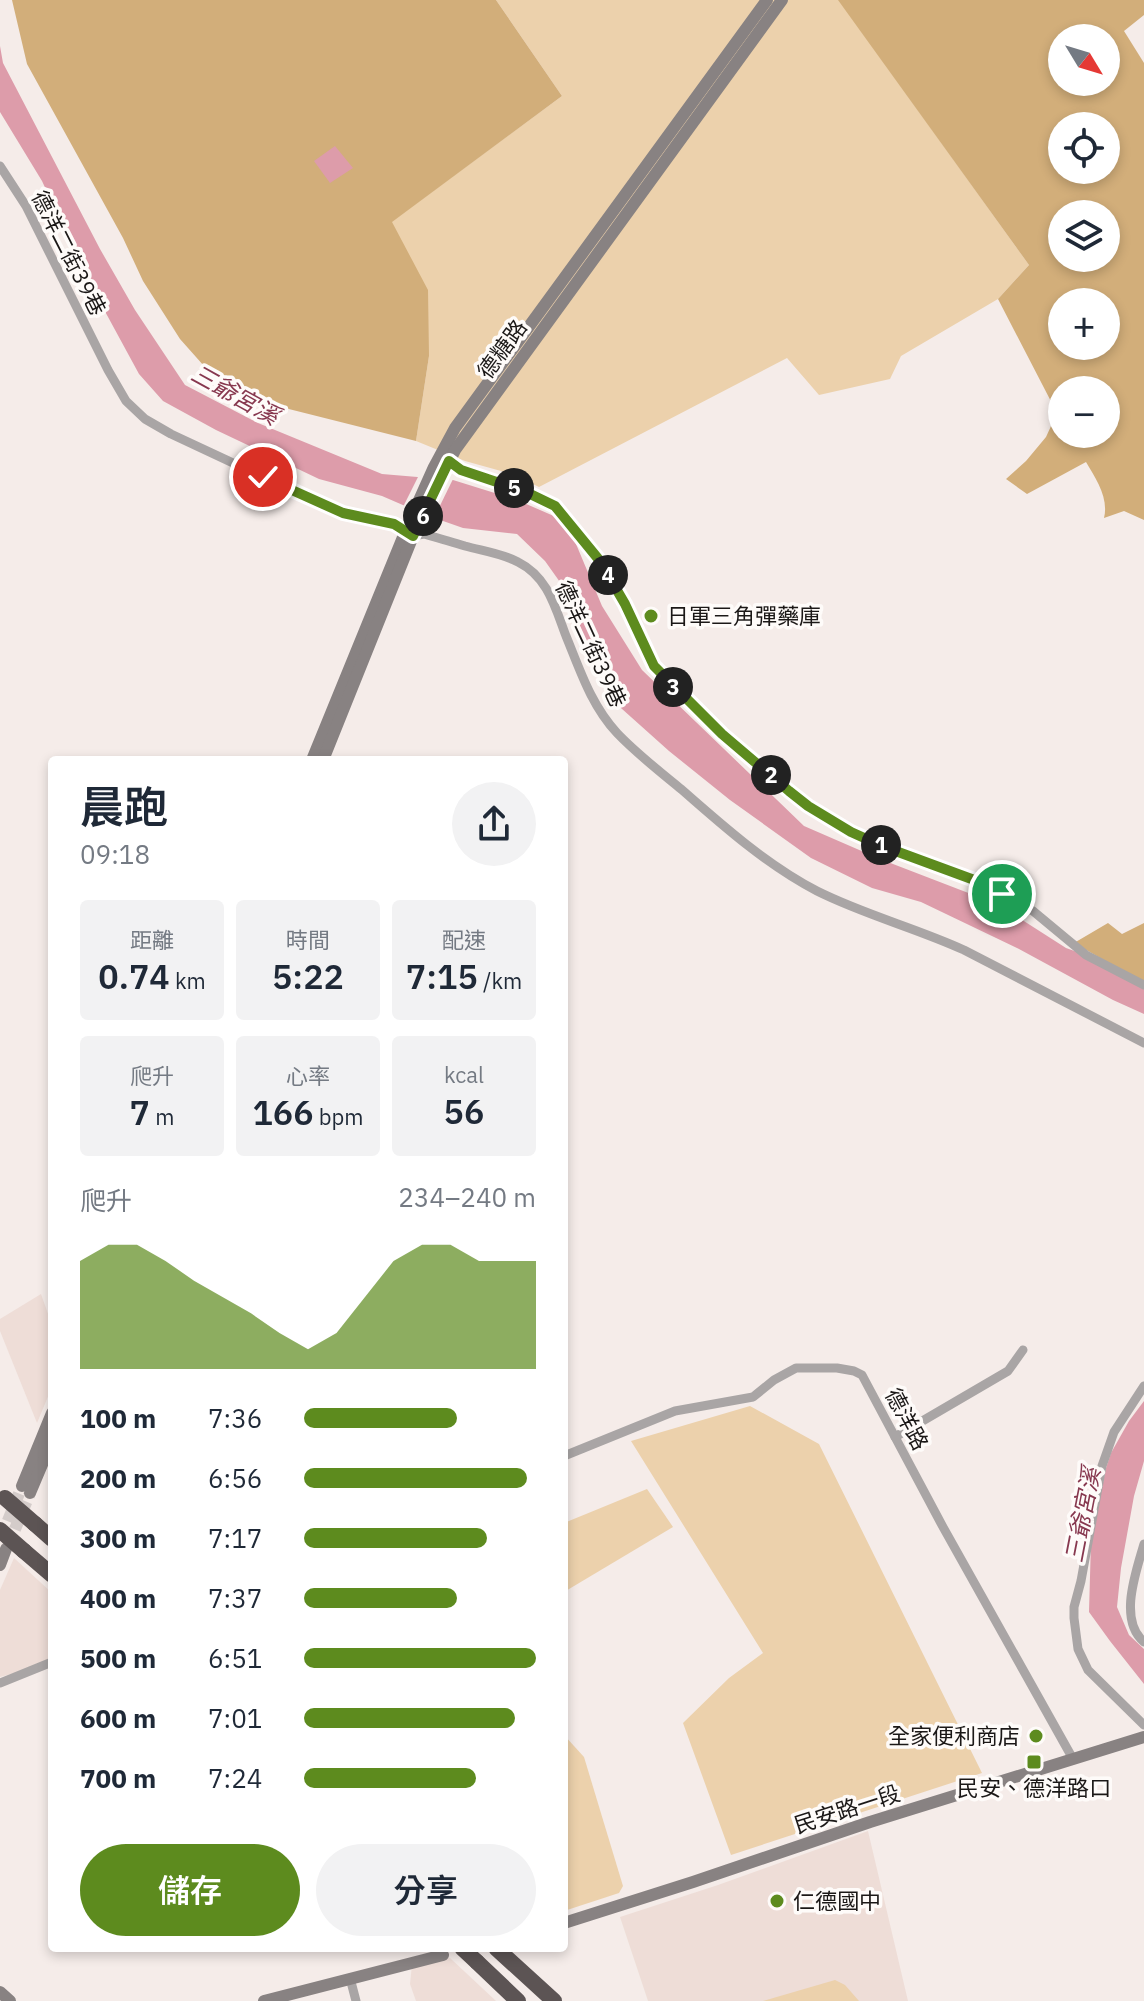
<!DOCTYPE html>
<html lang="zh-TW">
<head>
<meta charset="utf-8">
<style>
  :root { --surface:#fff; --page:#f2f2f3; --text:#1f2937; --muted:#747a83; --accent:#5d8b1e }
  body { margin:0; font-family:"IBM Plex Sans","Noto Sans TC",sans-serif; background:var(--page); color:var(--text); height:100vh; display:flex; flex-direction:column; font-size:30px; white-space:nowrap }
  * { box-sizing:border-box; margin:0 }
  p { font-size:26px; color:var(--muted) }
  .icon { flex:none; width:44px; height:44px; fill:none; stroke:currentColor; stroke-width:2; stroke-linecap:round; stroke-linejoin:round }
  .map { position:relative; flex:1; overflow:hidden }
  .sheet { position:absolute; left:48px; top:756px; width:520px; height:1196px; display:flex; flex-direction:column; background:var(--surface); border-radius:8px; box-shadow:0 4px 12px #0003 }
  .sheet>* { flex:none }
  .needle { width:52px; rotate:128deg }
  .tools { position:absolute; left:1048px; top:24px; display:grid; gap:16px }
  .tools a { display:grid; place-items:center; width:72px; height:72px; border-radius:50%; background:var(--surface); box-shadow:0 4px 12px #0003; font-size:40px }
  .pin { position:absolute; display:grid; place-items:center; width:68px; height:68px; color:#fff; margin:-34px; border:4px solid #fff; border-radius:50%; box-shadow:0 2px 8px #0007 }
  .km { position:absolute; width:40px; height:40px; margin:-20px; border-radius:50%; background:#222; color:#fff; font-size:22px; line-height:40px; text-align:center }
  .round { display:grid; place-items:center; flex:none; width:84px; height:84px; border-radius:42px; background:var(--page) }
  .summary { display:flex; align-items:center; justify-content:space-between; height:136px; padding:0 32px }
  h1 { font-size:44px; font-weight:600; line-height:60px }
  .stats { display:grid; grid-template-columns:repeat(3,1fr); gap:12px; height:136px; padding:8px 32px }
  .stats div { display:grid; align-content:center; border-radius:8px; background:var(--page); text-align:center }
  .stats b { font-size:34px; font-weight:600 }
  .stats small { font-size:22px; font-weight:400 }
  .stats p { font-size:22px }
  .chart { height:224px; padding:16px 32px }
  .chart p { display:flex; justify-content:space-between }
  .chart svg { width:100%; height:144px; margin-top:8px; fill:var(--accent); opacity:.7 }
  .button { display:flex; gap:16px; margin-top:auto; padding:16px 32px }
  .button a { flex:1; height:92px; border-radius:48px; background:var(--accent); color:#fff; font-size:32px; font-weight:600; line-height:92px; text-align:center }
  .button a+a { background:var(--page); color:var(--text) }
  ul { padding:0 32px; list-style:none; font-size:26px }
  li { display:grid; grid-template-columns:128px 96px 1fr; align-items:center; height:60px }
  li i { height:20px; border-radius:10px; background:var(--accent) }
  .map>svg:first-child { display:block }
  .built { fill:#eeddd7 }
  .green { fill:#ecd1ac }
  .forest { fill:#d2ae7a; fill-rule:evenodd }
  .water { fill:#dd9caa }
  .pier { fill:#f5ece9 }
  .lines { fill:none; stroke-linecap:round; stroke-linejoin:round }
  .secondary-tunnel { stroke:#d4ccca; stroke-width:12; stroke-dasharray:12 6; stroke-linecap:butt }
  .street { stroke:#a9a5a5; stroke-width:9 }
  .secondary { stroke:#888282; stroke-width:12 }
  .highway { stroke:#5c5454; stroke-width:16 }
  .highway-bridge { stroke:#5c5454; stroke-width:16 }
  .route-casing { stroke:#fff; stroke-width:16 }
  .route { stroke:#5d8b1e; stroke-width:10 }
  .poi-dot { fill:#5d8b1e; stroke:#fefbf9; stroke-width:3 }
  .labels { text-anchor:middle; stroke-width:7; stroke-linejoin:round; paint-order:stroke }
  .street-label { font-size:22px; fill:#1b1817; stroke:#fefbf9 }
  .poi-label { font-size:22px; fill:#1b1817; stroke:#fefbf9; text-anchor:start }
  .water-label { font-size:24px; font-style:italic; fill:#87384f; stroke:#fefbf9 }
</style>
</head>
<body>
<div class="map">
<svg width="1144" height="2001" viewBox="0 0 1144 2001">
  <rect width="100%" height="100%" fill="#f5ece9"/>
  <g class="built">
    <polygon points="41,1294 52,1325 52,1387 37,1423 0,1331 0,1319"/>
    <polygon points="14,1558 52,1593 52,1659 48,1664 0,1677 0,1590"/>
    <polygon points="868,1831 908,2001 648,2001 620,1917 718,1885"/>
    <polygon points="450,1958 496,2001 416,2001 410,1984 412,1965"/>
  </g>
  <g class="green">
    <polygon points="496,0 839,0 1029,265 998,299 901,356 890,379 819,395 787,358 539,487 512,474 465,461 416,441 429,356 391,222 562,96"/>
    <polygon points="750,1406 819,1444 982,1773 731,1855 683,1723 729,1678 763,1653 631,1441"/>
    <polygon points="647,1489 673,1527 564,1592 564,1523"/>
    <polygon points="564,1735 584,1757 623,1886 619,1893 564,1911"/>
    <polygon points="835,1980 845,1985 859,2001 763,2001"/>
  </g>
  <g class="forest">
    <polygon points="12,0 496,0 562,96 392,222 428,290 429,356 416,441 257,401 230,385 204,366 180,339 143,281 123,238 27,64"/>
    <path d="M 838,0 L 1144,0 L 1144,15 L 1124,31 L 1144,63 L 1144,520 L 1124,511 L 1104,518 C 1109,498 1096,479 1086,462 L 1027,494 L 1006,479 L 1026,461 L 1046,437 L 1057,413 L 998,299 L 1029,265 ZM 1062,38 L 1106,38 L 1106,82 L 1062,82 ZM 1062,126 L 1106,126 L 1106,170 L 1062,170 ZM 1062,214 L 1106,214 L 1106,258 L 1062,258 ZM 1062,302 L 1106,302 L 1106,346 L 1062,346 ZM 1062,390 L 1106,390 L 1106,434 L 1062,434 Z"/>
    <polygon points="1108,923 1122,934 1144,923 1144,983 1074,943"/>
  </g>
  <g class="water">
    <polygon points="0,46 3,63 100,249 135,310 185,385 258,423 382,474 453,480 517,500 563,520 571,532 602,606 642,670 804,826 880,859 997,904 1066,948 1083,954 1144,987 1144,1014 1113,1000 1019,949 921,902 872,888 811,858 730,800 669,751 612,700 581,629 567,592 545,561 517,534 463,528 426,515 382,496 319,479 216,430 163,401 139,374 89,282 42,181 0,112"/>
    <polygon points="335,146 353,168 330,183 314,161"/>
    <polygon points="1144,1401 1144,1461 1134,1496 1121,1568 1117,1607 1129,1635 1144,1649 1144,1684 1110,1641 1089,1612 1091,1541 1106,1468 1111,1453 1129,1421"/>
  </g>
  <polygon class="pier" points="420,473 454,477 432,522 402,509"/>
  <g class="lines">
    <g class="secondary-tunnel">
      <polyline points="1,1538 22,1486"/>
      <polyline points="8,1546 30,1493"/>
    </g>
    <g class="street">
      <path d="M 0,166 L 26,206 L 108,370 L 126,401 L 145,419 L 171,434 L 314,501 L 343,513 L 394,524 L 413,536 L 424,534 C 438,538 452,542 465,546 C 483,551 501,553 518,562 C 548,577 555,607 566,636 C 580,670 591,705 617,733 C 636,753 659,771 681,789 C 723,826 767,865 817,891 C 865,915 916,928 964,950 L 1144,1043"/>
      <polyline points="445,461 449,461 461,470 526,492 555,506 600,561 625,604 649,658 662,675 722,734 808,806 851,832 906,855 970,878 1001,893 1033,911 1086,955 1144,985"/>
      <polyline points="1144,1386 1114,1432 1102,1466 1081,1581 1074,1607 1074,1618 1078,1649 1088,1670 1144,1725"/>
      <polyline points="895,1437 1008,1371 1023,1350"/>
      <polyline points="564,1456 675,1411 753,1397 774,1380 796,1368 837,1368 854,1371 862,1375 943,1527 1073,1759"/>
      <path d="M 1144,1544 C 1136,1572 1118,1620 1144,1642"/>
      <polyline points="0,1683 52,1662"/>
      <polyline points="350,1978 356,2001"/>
    </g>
    <g class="secondary">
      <polyline points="312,760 408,525 434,467 455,428 767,0"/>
      <polyline points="323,760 413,536 455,450 782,0"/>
      <polyline points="22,1486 52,1413"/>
      <polyline points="30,1493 52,1441"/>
      <polyline points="0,1565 6,1549"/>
      <polyline points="564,1923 693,1882 870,1822 1144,1737"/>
      <polyline points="0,1992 10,2001"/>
      <polyline points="264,2001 443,1955"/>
    </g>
    <g class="highway">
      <polyline points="35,1524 52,1539"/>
      <polyline points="24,1551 52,1575"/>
      <polyline points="496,1948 554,2001"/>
      <polyline points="477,1962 518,2001"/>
    </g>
    <g class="highway-bridge">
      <polyline points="5,1498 35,1524"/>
      <polyline points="0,1530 24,1551"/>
      <polyline points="462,1948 477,1962"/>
    </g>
  </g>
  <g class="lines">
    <g class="route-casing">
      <polyline id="route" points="263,477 343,513 394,524 413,536 449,461 461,470 526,492 555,506 600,561 625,604 654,666 722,734 789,791 808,806 851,832 882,846 977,881 1002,894"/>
    </g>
    <use href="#route" class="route"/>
  </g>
  <g class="poi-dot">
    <circle cx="651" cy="616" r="8"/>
    <circle cx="1036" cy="1736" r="8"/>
    <rect x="1026" y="1754" width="16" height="16" rx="4"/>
    <circle cx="777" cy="1901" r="8"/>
  </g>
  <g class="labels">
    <g class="street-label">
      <text transform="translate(69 253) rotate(63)" y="8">德洋二街39巷</text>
      <text transform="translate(502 349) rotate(-54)" y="8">德糖路</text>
      <text transform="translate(591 644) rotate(65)" y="8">德洋二街39巷</text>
      <text transform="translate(907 1419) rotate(62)" y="8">德洋路</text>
      <text transform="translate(847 1809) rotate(-18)" y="8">民安路一段</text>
    </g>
    <g class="poi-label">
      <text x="667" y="624">日軍三角彈藥庫</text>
      <text x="1020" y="1744" text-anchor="end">全家便利商店</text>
      <text x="1034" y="1796" text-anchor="middle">民安、德洋路口</text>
      <text x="793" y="1909">仁德國中</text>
    </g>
    <g class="water-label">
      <text transform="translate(235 395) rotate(29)" y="8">三爺宮溪</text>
      <text transform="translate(1083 1515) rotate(-79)" y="8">三爺宮溪</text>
    </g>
  </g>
</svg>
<div class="tools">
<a><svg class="needle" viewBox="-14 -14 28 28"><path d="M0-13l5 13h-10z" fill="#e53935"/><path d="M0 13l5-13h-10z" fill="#747a83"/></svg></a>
<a><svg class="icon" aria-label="locate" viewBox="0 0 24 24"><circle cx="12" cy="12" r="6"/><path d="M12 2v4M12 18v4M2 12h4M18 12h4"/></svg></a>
<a><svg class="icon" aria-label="layers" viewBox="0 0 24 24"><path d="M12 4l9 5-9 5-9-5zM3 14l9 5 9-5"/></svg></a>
<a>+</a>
<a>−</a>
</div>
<div class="pin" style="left:1002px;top:894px;background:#1e9e55"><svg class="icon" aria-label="arrive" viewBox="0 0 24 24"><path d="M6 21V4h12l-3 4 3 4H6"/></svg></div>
<div class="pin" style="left:263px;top:477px;background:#d93025"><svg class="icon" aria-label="check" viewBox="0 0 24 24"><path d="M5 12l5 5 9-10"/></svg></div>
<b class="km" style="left:881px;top:845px">1</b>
<b class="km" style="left:771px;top:775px">2</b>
<b class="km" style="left:673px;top:687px">3</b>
<b class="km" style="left:608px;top:575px">4</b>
<b class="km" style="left:514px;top:488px">5</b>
<b class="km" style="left:423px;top:516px">6</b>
<section class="sheet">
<div class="summary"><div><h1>晨跑</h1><p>09:18</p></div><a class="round"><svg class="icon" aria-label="share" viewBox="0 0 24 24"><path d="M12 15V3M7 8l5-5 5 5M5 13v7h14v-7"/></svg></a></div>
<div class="stats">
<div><p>距離</p><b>0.74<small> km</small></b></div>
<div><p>時間</p><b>5:22</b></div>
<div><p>配速</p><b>7:15<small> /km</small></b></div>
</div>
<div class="stats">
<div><p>爬升</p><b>7<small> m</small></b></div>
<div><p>心率</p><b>166<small> bpm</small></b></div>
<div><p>kcal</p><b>56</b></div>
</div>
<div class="chart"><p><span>爬升</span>234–240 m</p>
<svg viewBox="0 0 160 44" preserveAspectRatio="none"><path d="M0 44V11L10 6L20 6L30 11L40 17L50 22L60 27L70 33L80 38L90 33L100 22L110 11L120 6L130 6L140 11L150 11L160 11V44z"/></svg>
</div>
<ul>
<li><b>100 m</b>7:36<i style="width:66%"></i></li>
<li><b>200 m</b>6:56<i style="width:96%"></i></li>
<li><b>300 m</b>7:17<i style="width:79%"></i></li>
<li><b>400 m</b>7:37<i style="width:66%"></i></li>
<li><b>500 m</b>6:51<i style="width:100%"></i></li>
<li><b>600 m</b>7:01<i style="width:91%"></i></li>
<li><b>700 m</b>7:24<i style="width:74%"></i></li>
</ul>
<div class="button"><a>儲存</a><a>分享</a></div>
</section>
</div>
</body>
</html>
